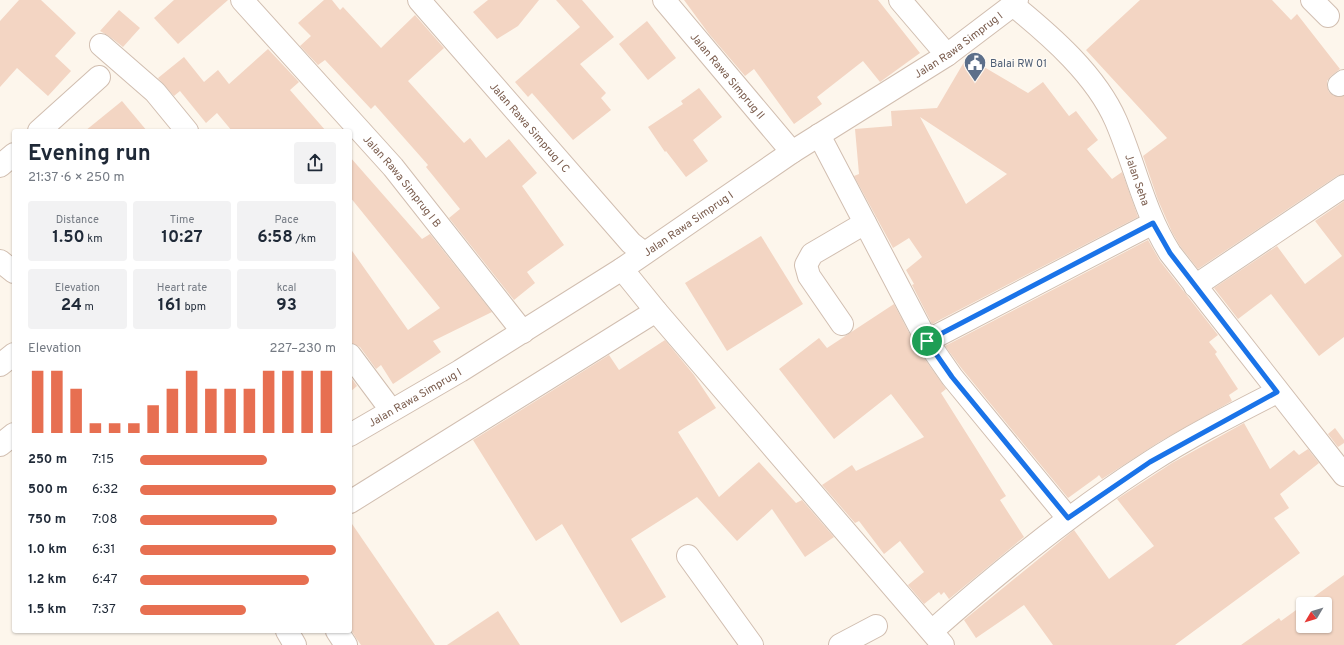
<!DOCTYPE html>
<html lang="en">
<head>
<meta charset="utf-8">
<style>
  :root { --surface:#fff; --page:#f2f2f3; --text:#1f2937; --muted:#747a83; --accent:#e76f51 }
  body { margin:0; font-family:Overpass,sans-serif; background:var(--page); color:var(--text); height:100vh; display:flex; flex-direction:column; font-size:15px; white-space:nowrap }
  * { box-sizing:border-box; margin:0 }
  p { font-size:13px; color:var(--muted) }
  .icon { flex:none; width:22px; height:22px; fill:none; stroke:currentColor; stroke-width:2; stroke-linecap:round; stroke-linejoin:round }
  .map { position:relative; flex:1; overflow:hidden }
  .side { position:absolute; left:12px; top:129px; width:340px; height:504px; display:flex; flex-direction:column; background:var(--surface); border-radius:4px; box-shadow:0 1px 3px #0004 }
  .side>* { flex:none }
  .needle { width:26px; rotate:232deg }
  .tools { position:absolute; left:1296px; top:597px; display:grid; gap:8px }
  .tools a { display:grid; place-items:center; width:36px; height:36px; border-radius:4px; background:var(--surface); box-shadow:0 1px 3px #0004; font-size:20px }
  .pin { position:absolute; display:grid; place-items:center; width:34px; height:34px; color:#fff; margin:-17px; border:2px solid #fff; border-radius:50%; box-shadow:0 1px 4px #0007 }
  .round { display:grid; place-items:center; flex:none; width:42px; height:42px; border-radius:4px; background:var(--page) }
  .summary { display:flex; align-items:center; justify-content:space-between; height:68px; padding:0 16px }
  h1 { font-size:22px; font-weight:700; line-height:30px }
  .metrics { display:grid; grid-template-columns:repeat(3,1fr); gap:6px; height:68px; padding:4px 16px }
  .metrics div { display:grid; align-content:center; border-radius:4px; background:var(--page); text-align:center }
  .metrics b { font-size:17px; font-weight:700 }
  .metrics small { font-size:11px; font-weight:400 }
  .metrics p { font-size:11px }
  .chart { height:112px; padding:8px 16px }
  .chart p { display:flex; justify-content:space-between }
  .chart svg { width:100%; height:72px; margin-top:4px; stroke:var(--accent); stroke-width:6 }
  ul { padding:0 16px; list-style:none; font-size:13px }
  li { display:grid; grid-template-columns:64px 48px 1fr; align-items:center; height:30px }
  li i { height:10px; border-radius:5px; background:var(--accent) }
  .map>svg:first-child { display:block }
  .building { fill:#f3d5c3; fill-rule:evenodd }
  .lines { fill:none; stroke-linecap:round; stroke-linejoin:round }
  .minor-casing { stroke:#d1beb0; stroke-width:24 }
  .minor { stroke:#fff; stroke-width:22 }
  .route-casing { stroke:#fff; stroke-width:8 }
  .route { stroke:#1a73e8; stroke-width:5 }
  .labels { text-anchor:middle; stroke-width:3; stroke-linejoin:round; paint-order:stroke }
  .street-label { font-size:11px; fill:#7a5c4d; stroke:#fffaf3 }
  .service-label { font-size:11px; fill:#4e5e75; stroke:#fffaf3; text-anchor:start }
</style>
</head>
<body>
<div class="map">
<svg width="1344" height="645" viewBox="0 0 1344 645">
  <rect width="100%" height="100%" fill="#fdf6ec"/>
  <g class="building">
    <polygon points="19,0 41,0 76,33 55,56 71,71 48,96 17,68 0,87 0,21"/>
    <polygon points="174,0 228,0 178,44 154,18"/>
    <polygon points="324,0 332,0 340,10 343,7 381,48 415,15 444,48 408,81 464,143 470,138 486,158 509,139 537,173 522,186 564,245 527,272 535,283 514,300 449,218 460,209 426,167 428,165 375,105 371,109 325,60 318,65 300,46 311,36 298,23"/>
    <polygon points="488,0 539,0 518,26 497,39 473,12"/>
    <polygon points="556,0 582,0 614,37 580,64 606,93 601,98 611,110 573,140 532,93 528,97 515,82 580,27"/>
    <polygon points="684,0 878,0 920,53 880,82 863,61 817,97 822,104 794,124 754,69 745,76 709,34"/>
    <polygon points="1140,0 1272,0 1291,20 1297,14 1340,69 1331,76 1327,81 1327,86 1329,92 1334,96 1344,96 1344,174 1337,176 1198,269 1180,246 1172,232 1158,200 1143,156 1167,138 1086,50"/>
    <polygon points="119,10 140,28 123,47 109,36 100,31"/>
    <polygon points="647,21 676,58 648,80 619,44"/>
    <polygon points="268,49 299,82 290,90 326,131 232,131 217,113 206,123 180,91 174,96 158,78 184,57 204,82 218,70 229,84"/>
    <path d="M 967,57 L 1028,93 L 1043,82 L 1069,116 L 1076,111 L 1098,140 L 1087,149 L 1112,179 L 1122,172 L 1138,217 L 932,324 L 912,285 L 914,284 L 906,270 L 922,257 L 909,238 L 893,248 L 854,176 L 859,174 L 855,129 L 892,126 L 891,111 L 937,108 ZM 920,117 L 1007,174 L 966,204 Z"/>
    <polygon points="699,88 722,117 693,140 708,161 686,177 666,151 665,152 648,127 683,104 681,101"/>
    <polygon points="122,101 147,131 85,131"/>
    <polygon points="350,157 422,239 430,234 492,312 433,341 441,352 393,384 381,365 376,369 360,347 350,343 350,248 408,330 440,308 350,197"/>
    <polygon points="1344,201 1344,337 1319,356 1271,294 1238,319 1214,288 1277,246 1305,284 1342,256 1315,221"/>
    <polygon points="761,236 803,304 727,351 685,283"/>
    <polygon points="1148,240 1160,261 1218,335 1209,342 1217,352 1215,354 1238,389 1229,395 1232,401 1159,442 1102,479 1099,475 1097,477 1068,498 962,369 945,346"/>
    <polygon points="894,304 917,348 946,389 941,393 1006,496 1000,500 1024,537 949,599 944,592 941,595 939,592 924,604 908,585 924,572 900,541 884,554 859,521 855,523 822,485 852,465 856,471 924,437 891,394 834,439 779,369 819,338 827,348"/>
    <polygon points="665,340 694,375 716,408 678,432 719,497 759,462 796,503 802,500 834,537 805,557 772,509 737,541 697,497 631,539 666,597 621,623 562,524 536,541 473,440 609,355 619,370"/>
    <polygon points="350,376 357,386 350,392"/>
    <polygon points="1244,423 1270,469 1294,450 1299,455 1308,449 1319,463 1280,494 1289,508 1274,518 1300,553 1175,645 1053,645 1024,605 976,638 964,620 1074,530 1109,579 1154,546 1117,499 1172,463"/>
    <polygon points="1335,428 1344,440 1344,443 1338,447 1328,434"/>
    <polygon points="350,521 435,645 361,645 356,638 350,628"/>
    <polygon points="1344,575 1344,645 1241,645 1279,618 1281,621 1303,605 1303,626 1325,626 1325,604 1304,604"/>
    <polygon points="498,611 520,645 447,645"/>
  </g>
  <g class="lines">
    <g class="minor-casing">
      <g id="minor">
        <path id="s1" d="M 242,0 L 393,167 L 523,332"/>
        <path id="s2" d="M 419,0 L 631,243 L 644,253"/>
        <path id="s3" d="M 664,0 L 792,152"/>
        <polyline points="900,0 947,55"/>
        <polyline points="1312,0 1328,16"/>
        <path id="s4" d="M 1013,5 C 1051,36 1096,75 1116,121 C 1135,165 1144,212 1170,253 L 1344,475"/>
        <polyline points="101,45 155,92 187,131"/>
        <polyline points="1339,85 1344,81"/>
        <polyline points="39,131 99,77"/>
        <polyline points="819,135 927,341 952,377 1068,518"/>
        <polyline points="0,166 14,154"/>
        <polyline points="0,261 14,272"/>
        <polyline points="622,269 656,311 943,645"/>
        <polyline points="1195,286 1344,186"/>
        <polyline points="842,324 809,276 806,265 812,254 865,223"/>
        <polyline points="927,341 1153,223"/>
        <polyline points="350,355 391,410"/>
        <polyline points="0,365 14,354"/>
        <path id="s5" d="M 350,435 L 460,371 L 622,269 L 792,152 L 947,55 L 1013,5 L 1017,0"/>
        <polyline points="0,445 14,434"/>
        <polyline points="350,502 656,311"/>
        <polyline points="688,556 752,645"/>
        <polyline points="287,631 295,645"/>
        <polyline points="337,631 346,645"/>
        <path d="M 932,631 C 1001,570 1072,512 1150,462 C 1190,436 1234,414 1277,392"/>
        <polyline points="840,645 876,626"/>
      </g>
    </g>
    <use href="#minor" class="minor"/>
  </g>
  <g class="lines">
    <g class="route-casing">
      <polygon id="route" points="1153,223 1170,253 1277,392 1150,462 1068,518 952,377 927,341"/>
    </g>
    <use href="#route" class="route"/>
  </g>
  <defs>
    <g id="civic-pin" transform="scale(1.15)"><path d="M0 17L-7.5 6A9.5 9.5 0 1 1 7.5 6Z" fill="#5c6f8a" stroke="#fffaf3"/><path d="M-.6-6.5H3V-4.5H.6V-3L4-1V1h2V6H-6V1h2V-1L-.6-3ZM-1.2 2.5V6h2.4V2.5Z" fill="#fff"/></g>
  </defs>
  <g fill-rule="evenodd">
    <use href="#civic-pin" x="975" y="63"/>
  </g>
  <g class="labels">
    <g class="street-label">
      <text dy="4" stroke="none"><textPath href="#s5" startOffset="723">Jalan Rawa Simprug I</textPath></text>
      <text dy="4" stroke="none"><textPath href="#s3" startOffset="99">Jalan Rawa Simprug II</textPath></text>
      <text dy="4" stroke="none"><textPath href="#s2" startOffset="169">Jalan Rawa Simprug I C</textPath></text>
      <text dy="4" stroke="none"><textPath href="#s4" startOffset="219">Jalan Seha</textPath></text>
      <text dy="4" stroke="none"><textPath href="#s1" startOffset="242">Jalan Rawa Simprug I B</textPath></text>
      <text dy="4" stroke="none"><textPath href="#s5" startOffset="399">Jalan Rawa Simprug I</textPath></text>
      <text dy="4" stroke="none"><textPath href="#s5" startOffset="75">Jalan Rawa Simprug I</textPath></text>
    </g>
    <g class="service-label">
      <text x="990" y="67">Balai RW 01</text>
    </g>
  </g>
</svg>
<div class="tools">
<a><svg class="needle" viewBox="-14 -14 28 28"><path d="M0-13l5 13h-10z" fill="#e53935"/><path d="M0 13l5-13h-10z" fill="#747a83"/></svg></a>
</div>
<div class="pin" style="left:927px;top:341px;background:#1e9e55"><svg class="icon" aria-label="arrive" viewBox="0 0 24 24"><path d="M6 21V4h12l-3 4 3 4H6"/></svg></div>
<section class="side">
<div class="summary"><div><h1>Evening run</h1><p>21:37 · 6 × 250 m</p></div><a class="round"><svg class="icon" aria-label="share" viewBox="0 0 24 24"><path d="M12 15V3M7 8l5-5 5 5M5 13v7h14v-7"/></svg></a></div>
<div class="metrics">
<div><p>Distance</p><b>1.50<small> km</small></b></div>
<div><p>Time</p><b>10:27</b></div>
<div><p>Pace</p><b>6:58<small> /km</small></b></div>
</div>
<div class="metrics">
<div><p>Elevation</p><b>24<small> m</small></b></div>
<div><p>Heart rate</p><b>161<small> bpm</small></b></div>
<div><p>kcal</p><b>93</b></div>
</div>
<div class="chart"><p><span>Elevation</span>227–230 m</p>
<svg viewBox="0 0 160 44" preserveAspectRatio="none"><path d="M5 44V6M15 44V6M25 44V17M35 44V38M45 44V38M55 44V38M65 44V27M75 44V17M85 44V6M95 44V17M105 44V17M115 44V17M125 44V6M135 44V6M145 44V6M155 44V6"/></svg>
</div>
<ul>
<li><b>250 m</b>7:15<i style="width:65%"></i></li>
<li><b>500 m</b>6:32<i style="width:100%"></i></li>
<li><b>750 m</b>7:08<i style="width:70%"></i></li>
<li><b>1.0 km</b>6:31<i style="width:100%"></i></li>
<li><b>1.2 km</b>6:47<i style="width:86%"></i></li>
<li><b>1.5 km</b>7:37<i style="width:54%"></i></li>
</ul>
</section>
</div>
</body>
</html>
